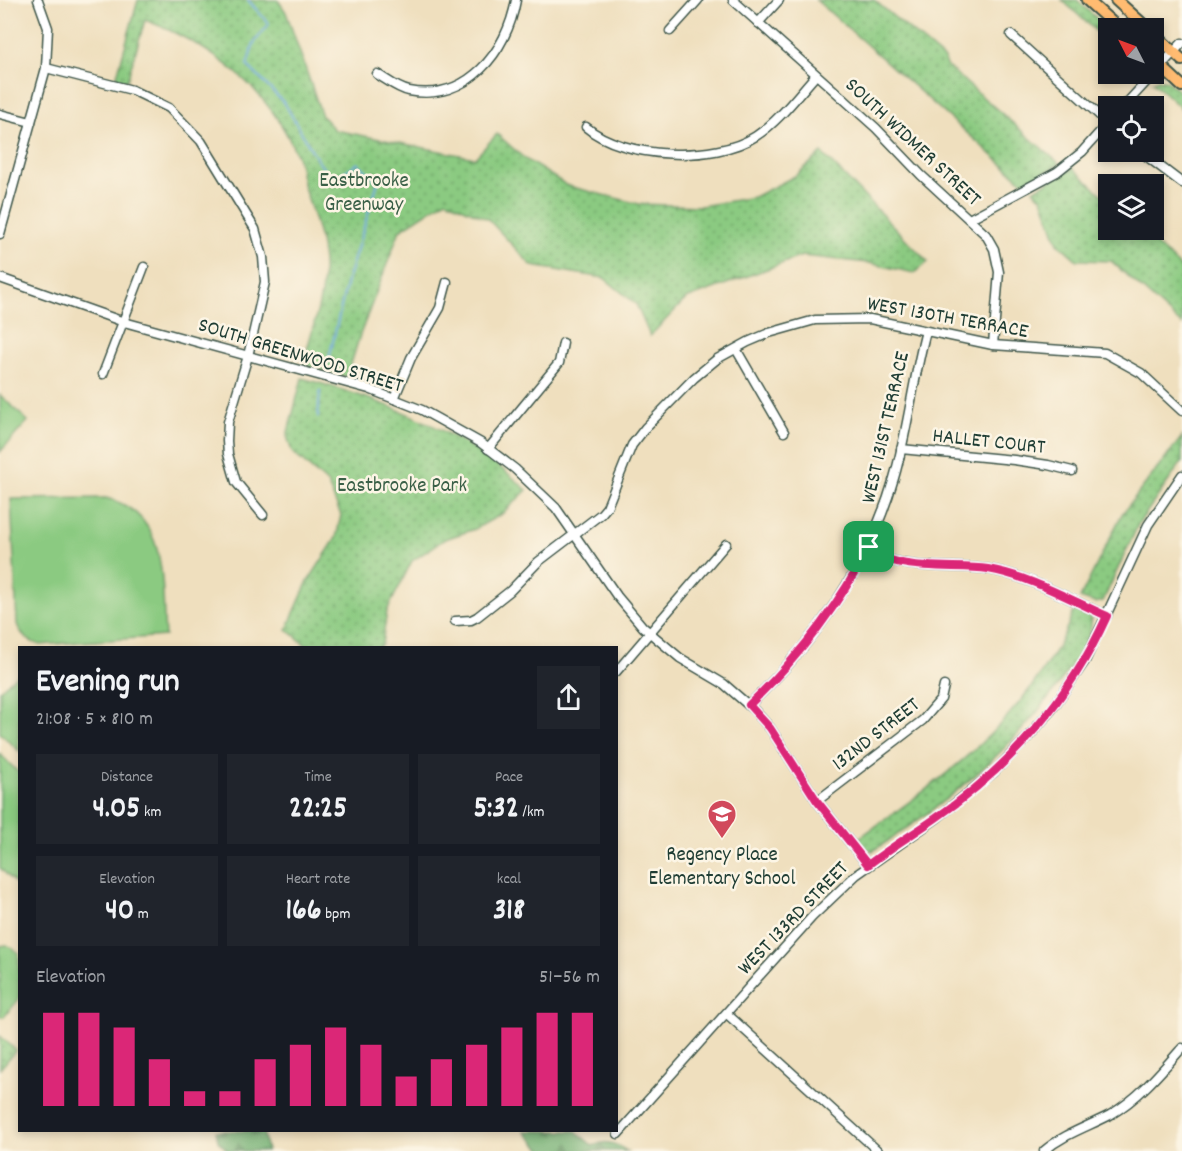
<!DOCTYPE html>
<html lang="en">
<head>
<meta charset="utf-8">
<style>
  :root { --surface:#171b24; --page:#20242c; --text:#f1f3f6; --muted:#9ea1a6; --accent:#db2777 }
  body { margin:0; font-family:Dekko,sans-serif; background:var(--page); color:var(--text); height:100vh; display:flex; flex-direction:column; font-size:22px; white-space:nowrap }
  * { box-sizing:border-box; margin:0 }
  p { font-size:20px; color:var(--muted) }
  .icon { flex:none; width:33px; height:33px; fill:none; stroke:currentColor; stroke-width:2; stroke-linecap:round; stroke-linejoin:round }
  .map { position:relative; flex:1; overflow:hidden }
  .side { position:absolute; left:18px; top:646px; width:600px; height:486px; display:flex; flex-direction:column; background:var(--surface); border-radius:0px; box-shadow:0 3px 9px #0003 }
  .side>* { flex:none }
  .needle { width:39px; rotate:312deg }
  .controls { position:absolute; left:1098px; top:18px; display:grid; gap:12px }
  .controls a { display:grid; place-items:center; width:66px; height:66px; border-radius:0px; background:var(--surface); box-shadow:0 3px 9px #0003; font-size:30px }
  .pin { position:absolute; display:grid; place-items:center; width:51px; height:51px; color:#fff; margin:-26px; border-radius:12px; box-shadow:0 3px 9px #0006 }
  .round { display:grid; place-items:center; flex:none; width:63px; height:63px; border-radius:0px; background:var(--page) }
  .summary { display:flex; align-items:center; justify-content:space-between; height:102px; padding:0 18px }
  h1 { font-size:33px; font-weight:700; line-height:45px }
  .stats { display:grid; grid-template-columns:repeat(3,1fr); gap:9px; height:102px; padding:6px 18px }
  .stats div { display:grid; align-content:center; border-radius:0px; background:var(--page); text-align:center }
  .stats b { font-size:30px; font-weight:700 }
  .stats small { font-size:16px; font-weight:400 }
  .stats p { font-size:16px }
  .chart { height:168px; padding:12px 18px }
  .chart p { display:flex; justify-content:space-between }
  .chart svg { width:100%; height:108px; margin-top:6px; stroke:var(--accent); stroke-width:6 }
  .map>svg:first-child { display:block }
  .green { fill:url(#green-dots); stroke:#55845a; stroke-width:1.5 }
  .forest { fill:url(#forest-firs); stroke:#487652; stroke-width:1.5 }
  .pitch { fill:#8bca81; stroke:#55845a; stroke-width:1.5 }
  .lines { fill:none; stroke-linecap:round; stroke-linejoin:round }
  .stream { stroke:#71aae0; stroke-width:2 }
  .minor-casing { stroke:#3e5549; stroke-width:11 }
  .major-casing { stroke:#3e5549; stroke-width:14 }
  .minor { stroke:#fff; stroke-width:8 }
  .major { stroke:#ffbb71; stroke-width:10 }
  .route-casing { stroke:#fff; stroke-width:12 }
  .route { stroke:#db2777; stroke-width:8 }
  .labels { text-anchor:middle; stroke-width:5; stroke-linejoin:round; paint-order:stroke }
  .street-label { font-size:21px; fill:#1f3d34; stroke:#fcf5e5 }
  .park-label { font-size:21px; fill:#3a6047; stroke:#fcf5e5 }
  .poi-label { font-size:21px; fill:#1f3d34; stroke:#fcf5e5 }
</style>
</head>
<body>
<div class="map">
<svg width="1182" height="1151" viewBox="0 0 1182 1151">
  <defs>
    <pattern id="green-dots" width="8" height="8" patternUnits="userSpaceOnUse" patternTransform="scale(1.5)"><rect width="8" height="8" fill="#8bca81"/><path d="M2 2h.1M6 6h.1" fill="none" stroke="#71a56a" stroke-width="1.8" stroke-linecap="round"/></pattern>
    <pattern id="forest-firs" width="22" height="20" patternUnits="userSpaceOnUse" patternTransform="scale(1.5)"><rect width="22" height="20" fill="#70ae6f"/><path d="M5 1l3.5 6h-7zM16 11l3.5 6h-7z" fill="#5b8f5c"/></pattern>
  </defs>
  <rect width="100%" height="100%" fill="#fcf5e5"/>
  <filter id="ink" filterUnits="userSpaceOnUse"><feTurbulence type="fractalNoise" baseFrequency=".0167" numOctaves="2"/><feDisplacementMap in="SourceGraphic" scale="12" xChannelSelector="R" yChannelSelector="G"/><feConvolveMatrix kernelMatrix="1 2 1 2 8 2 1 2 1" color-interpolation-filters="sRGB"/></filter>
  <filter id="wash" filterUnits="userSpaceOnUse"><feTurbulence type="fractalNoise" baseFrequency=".008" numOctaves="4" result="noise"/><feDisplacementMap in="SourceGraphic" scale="24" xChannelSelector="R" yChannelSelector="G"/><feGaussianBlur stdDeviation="1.35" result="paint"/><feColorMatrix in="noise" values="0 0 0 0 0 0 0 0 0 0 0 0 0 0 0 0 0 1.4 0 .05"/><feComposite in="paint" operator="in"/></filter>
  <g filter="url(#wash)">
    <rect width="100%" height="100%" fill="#efdfbe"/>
    <g class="green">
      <path d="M 138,0 L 278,0 L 286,12 L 322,116 L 335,130 L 475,158 L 497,134 L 525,159 L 568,186 L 639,204 L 701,206 L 754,197 L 795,176 L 822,153 L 928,262 L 914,273 L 869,263 L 802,256 L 686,299 L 650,336 L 636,304 L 604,278 L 532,266 L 488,219 L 446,200 L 400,230 L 360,335 L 347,377 L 303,365 C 310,335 321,307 323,276 C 325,246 313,215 304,187 C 301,177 301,166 297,156 C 270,89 211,45 145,20 L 127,81 L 116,79 Z"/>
      <polygon points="816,0 874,0 944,59 948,67 1060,164 1024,183"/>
      <polygon points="1062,0 1077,0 1108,29 1108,42"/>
      <polygon points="1158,79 1167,81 1182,94 1182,109 1153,82"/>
      <polygon points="1073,168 1108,200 1108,230 1140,230 1182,268 1182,325 1111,261 1077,260 1058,243 1042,198 1033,190"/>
      <path d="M 302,378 C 386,401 462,430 527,490 L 502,514 L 475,529 L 445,539 L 412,561 L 387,611 L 382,644 L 378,648 L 309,648 L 287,629 L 307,583 L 336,538 L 341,515 L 327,483 L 292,452 L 287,436 Z"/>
      <polygon points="1182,437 1182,462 1139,523 1103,601 1095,603 1080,598 1122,514"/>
      <path d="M 1076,607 L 1091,618 C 1094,635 1077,658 1067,672 C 1015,750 950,800 873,851 L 864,849 L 855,841 C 934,784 1003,739 1054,653 C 1063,639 1069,622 1076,607 Z"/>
      <polygon points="0,1036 16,1050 0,1069"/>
    </g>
    <g class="forest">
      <polygon points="216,1131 263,1131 267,1151 228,1151 218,1141"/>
      <path d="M 524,1131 L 576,1131 L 593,1146 C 606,1139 615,1143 627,1151 L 543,1151 Z"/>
    </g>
    <g class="pitch">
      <polygon points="0,395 28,421 0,452"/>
      <path d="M 106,498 C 170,514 161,583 165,636 L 40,645 C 28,641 21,636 17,624 L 11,499 Z"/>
      <polygon points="19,673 19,751 0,733 0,690"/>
      <polygon points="0,754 19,773 19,887 0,868"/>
      <polygon points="7,945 19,953 19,999 4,1017 0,1017 0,946"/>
    </g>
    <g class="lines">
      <g class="stream">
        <polyline points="248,0 269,24 254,43 247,65 285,104 318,161 332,180 358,163 378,182 347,281 328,363"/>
        <polyline points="318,417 320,391"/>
      </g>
    </g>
  </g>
  <g filter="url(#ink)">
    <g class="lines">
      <g class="minor-casing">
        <g id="minor">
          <polyline points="733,0 876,128 921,175 986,235 994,249 999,272 993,345"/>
          <polyline points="758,23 779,0"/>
          <polyline points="670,31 698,0"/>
          <polyline points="1011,35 1108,123"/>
          <polyline points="46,68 132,90 169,108 201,141 255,229 263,257 265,282 248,356 228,422 227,441 228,454 236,482 263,515"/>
          <path d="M 377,74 C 387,80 398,89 409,91 C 467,102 507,52 516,0"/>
          <polyline points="1124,106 1182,43"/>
          <polyline points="0,114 31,122"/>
          <path d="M 586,127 C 623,159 715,163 756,136 C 779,121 798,95 816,75"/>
          <polyline points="1141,152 1182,183"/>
          <polyline points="971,218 1057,172 1082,152 1108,123"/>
          <polyline points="0,234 46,68 48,28 38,0"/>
          <polyline points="0,278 124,322 369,389 422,410 481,443 515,469 556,508 617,596 643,627 680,658 724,684 754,710 770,728 817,801 868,865"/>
          <polyline points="736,349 784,432"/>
          <polyline points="103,374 144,267"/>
          <polyline points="394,399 411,358 440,308 447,282"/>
          <polyline points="488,449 559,363 563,343"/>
          <polyline points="901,449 1014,460 1048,465 1072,471"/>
          <path d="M 869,547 C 893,573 954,564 988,569 C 1029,576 1069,599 1107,616"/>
          <polyline points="455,621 471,620 477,617 510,591 538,562 601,514 607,507 632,445 646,427 694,378 717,359 748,342 769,333 815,320 870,319 993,345 1105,353 1141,373 1182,411"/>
          <polyline points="616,672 726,544"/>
          <path d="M 749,705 C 816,641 868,568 894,478 C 908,430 913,379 926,331"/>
          <polyline points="817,801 923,720 941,699 944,686"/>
          <polyline points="727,1014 878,1151"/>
          <polyline points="618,1134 812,917 856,875 937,818 994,772 1031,734 1052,709 1085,661 1148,525 1182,475"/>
          <path d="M 1044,1151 C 1064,1134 1087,1127 1110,1115 C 1138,1099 1161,1072 1182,1048"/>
        </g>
      </g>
      <g class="major-casing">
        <g id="major">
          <polyline points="1087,0 1118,28"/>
          <polyline points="1116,0 1147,28"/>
          <polyline points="1154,34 1182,60"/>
          <polyline points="1154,60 1182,86"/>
        </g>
      </g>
      <use href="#minor" class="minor"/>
      <use href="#major" class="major"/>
    </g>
  </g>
  <g class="lines" filter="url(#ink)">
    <g class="route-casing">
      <path id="route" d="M 869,547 C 892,573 954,564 988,569 C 1029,576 1069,599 1107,616 C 1070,698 1010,767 936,818 C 913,834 890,848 868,865 L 817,801 L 770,728 L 749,705 C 798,658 838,607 869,547 Z"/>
    </g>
    <use href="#route" class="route"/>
  </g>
  <defs>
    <g id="school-pin" transform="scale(1.5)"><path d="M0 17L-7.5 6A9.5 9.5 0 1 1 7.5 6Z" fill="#d1495b" stroke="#fcf5e5"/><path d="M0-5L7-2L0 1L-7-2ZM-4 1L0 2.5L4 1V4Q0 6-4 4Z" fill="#fff"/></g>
  </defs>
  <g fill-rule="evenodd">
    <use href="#school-pin" x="722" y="814"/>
  </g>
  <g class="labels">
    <g class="street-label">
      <text transform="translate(914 141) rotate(43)" y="7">SOUTH WIDMER STREET</text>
      <text transform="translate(948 316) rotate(10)" y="7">WEST 130TH TERRACE</text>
      <text transform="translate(301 354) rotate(17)" y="7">SOUTH GREENWOOD STREET</text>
      <text transform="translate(884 427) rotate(-77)" y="7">WEST 131ST TERRACE</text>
      <text transform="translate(989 440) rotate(6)" y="7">HALLET COURT</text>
      <text transform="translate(875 733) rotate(-38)" y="7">132ND STREET</text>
      <text transform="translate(792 917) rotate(-46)" y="7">WEST 133RD STREET</text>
    </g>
    <g class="park-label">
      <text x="364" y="186">Eastbrooke<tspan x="364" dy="24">Greenway</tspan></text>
      <text x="402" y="491">Eastbrooke Park</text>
    </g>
    <g class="poi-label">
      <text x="722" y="860">Regency Place<tspan x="722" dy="24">Elementary School</tspan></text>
    </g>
  </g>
</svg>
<div class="controls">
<a><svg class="needle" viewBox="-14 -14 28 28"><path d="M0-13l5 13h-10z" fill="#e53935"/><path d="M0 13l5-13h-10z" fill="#9ea1a6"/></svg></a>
<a><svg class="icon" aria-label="locate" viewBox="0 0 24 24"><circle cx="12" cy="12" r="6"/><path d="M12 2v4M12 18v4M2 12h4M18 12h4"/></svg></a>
<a><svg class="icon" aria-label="layers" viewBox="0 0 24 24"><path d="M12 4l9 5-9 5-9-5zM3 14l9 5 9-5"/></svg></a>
</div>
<div class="pin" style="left:869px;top:547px;background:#1e9e55"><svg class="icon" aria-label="arrive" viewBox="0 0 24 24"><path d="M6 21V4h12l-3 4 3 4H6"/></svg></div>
<section class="side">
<div class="summary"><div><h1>Evening run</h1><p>21:08 · 5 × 810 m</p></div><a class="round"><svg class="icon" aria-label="share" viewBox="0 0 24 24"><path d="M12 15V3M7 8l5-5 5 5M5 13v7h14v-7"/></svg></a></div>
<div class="stats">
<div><p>Distance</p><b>4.05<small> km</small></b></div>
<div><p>Time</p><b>22:25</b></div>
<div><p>Pace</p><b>5:32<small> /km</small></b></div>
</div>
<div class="stats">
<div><p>Elevation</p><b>40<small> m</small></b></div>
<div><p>Heart rate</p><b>166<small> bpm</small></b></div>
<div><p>kcal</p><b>318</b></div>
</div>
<div class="chart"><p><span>Elevation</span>51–56 m</p>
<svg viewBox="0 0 160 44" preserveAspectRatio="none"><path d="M5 44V6M15 44V6M25 44V12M35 44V25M45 44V38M55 44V38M65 44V25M75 44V19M85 44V12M95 44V19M105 44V32M115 44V25M125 44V19M135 44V12M145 44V6M155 44V6"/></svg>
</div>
</section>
</div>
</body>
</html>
